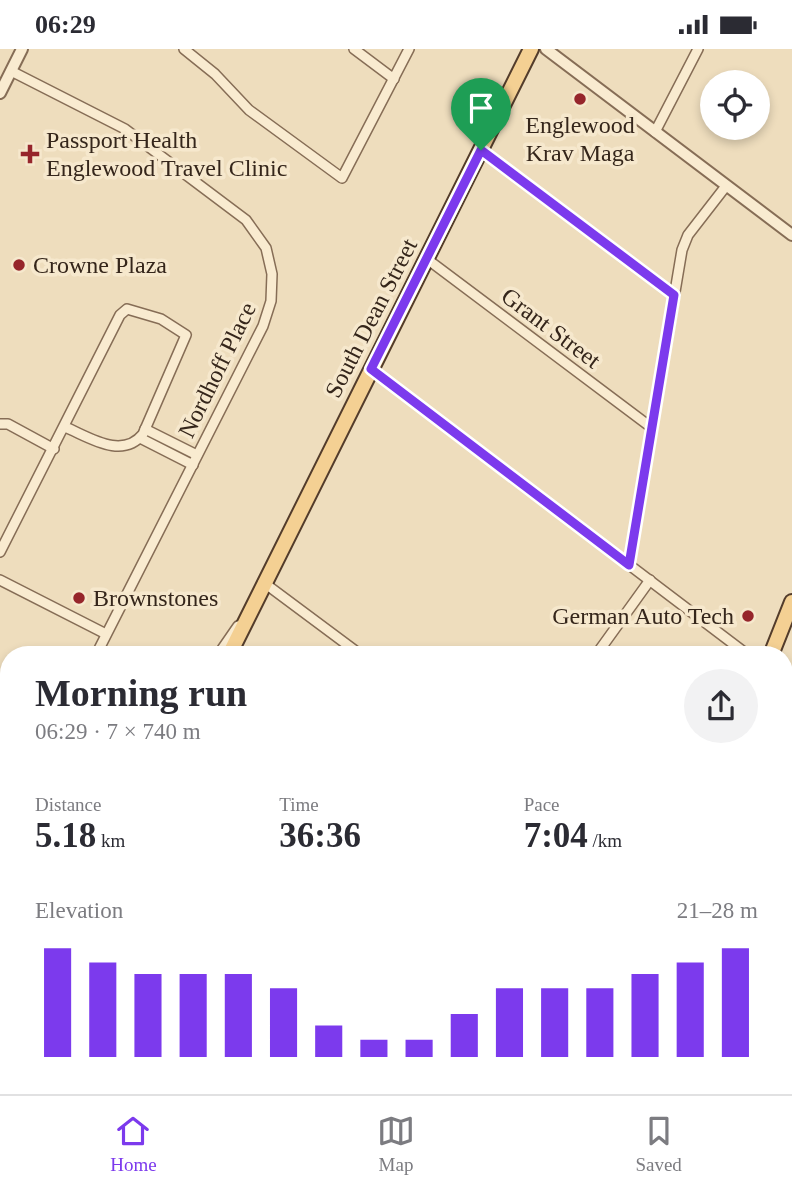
<!DOCTYPE html>
<html lang="en">
<head>
<meta charset="utf-8">
<style>
  :root { --surface:#fff; --page:#f2f2f3; --text:#2b2b33; --muted:#7c7c81; --line:#e1e1e2; --accent:#7c3aed }
  body { margin:0; font-family:Georgia,serif; background:var(--page); color:var(--text); height:100vh; display:flex; flex-direction:column; font-size:26px; white-space:nowrap }
  * { box-sizing:border-box; margin:0 }
  p { font-size:23px; color:var(--muted) }
  .icon { flex:none; width:38px; height:38px; fill:none; stroke:currentColor; stroke-width:2; stroke-linecap:round; stroke-linejoin:round }
  .map { position:relative; flex:1; overflow:hidden }
  .drawer { position:absolute; left:0px; top:597px; width:793px; height:450px; display:flex; flex-direction:column; background:var(--surface); border-radius:28px 28px 0 0; box-shadow:0 4px 10px #0003 }
  .drawer>* { flex:none }
  .fabs { position:absolute; left:700px; top:21px; display:grid; gap:14px }
  .fabs a { display:grid; place-items:center; width:70px; height:70px; border-radius:50%; background:var(--surface); box-shadow:0 4px 10px #0003; font-size:35px }
  .pin { position:absolute; display:grid; place-items:center; width:60px; height:60px; color:#fff; margin:-72px -30px; border-radius:50% 50% 50% 0; rotate:-45deg; box-shadow:0 0 7px #0007 }
  .pin .icon { rotate:45deg }
  .round { display:grid; place-items:center; flex:none; width:74px; height:74px; border-radius:37px; background:var(--page) }
  .head { display:flex; align-items:center; justify-content:space-between; height:119px; padding:0 35px }
  h1 { font-size:38px; font-weight:700; line-height:52px }
  .stats { display:grid; grid-template-columns:repeat(3,1fr); gap:10px; height:119px; padding:7px 35px }
  .stats div { display:grid; align-content:center }
  .stats b { font-size:35px; font-weight:700 }
  .stats small { font-size:19px; font-weight:400 }
  .stats p { font-size:19px }
  .chart { height:196px; padding:14px 35px }
  .chart p { display:flex; justify-content:space-between }
  .chart svg { width:100%; height:126px; margin-top:7px; stroke:var(--accent); stroke-width:6 }
  .status { display:flex; justify-content:space-between; align-items:center; height:49px; padding:0 35px; background:var(--surface); direction:ltr }
  .status svg { height:19px; fill:currentColor }
  .tab-bar { display:flex; justify-content:space-around; align-items:center; height:98px; border-top:2px solid var(--line); background:var(--surface); font-size:19px; color:var(--muted) }
  .tab-bar a { display:grid; justify-items:center; gap:4px }
  .tab-bar .current { color:var(--accent) }
  .map>svg:first-child { display:block }
  .lines { fill:none; stroke-linecap:round; stroke-linejoin:round }
  .minor-casing { stroke:#866d56; stroke-width:12 }
  .tertiary-casing { stroke:#866d56; stroke-width:14 }
  .primary-casing { stroke:#533c2b; stroke-width:18 }
  .trunk-casing { stroke:#533c2b; stroke-width:18 }
  .minor { stroke:#f9ebd0; stroke-width:9 }
  .tertiary { stroke:#f9ebd0; stroke-width:10 }
  .primary { stroke:#f4d093; stroke-width:14 }
  .trunk { stroke:#eab46e; stroke-width:14 }
  .trunk-bridge-casing { stroke:#533c2b; stroke-width:18; stroke-linecap:butt }
  .trunk-bridge { stroke:#eab46e; stroke-width:14 }
  .route-casing { stroke:#fff; stroke-width:14 }
  .route { stroke:#7c3aed; stroke-width:9 }
  .poi-dot { fill:#96252b; stroke:#f6e8cd; stroke-width:2.5 }
  .labels { text-anchor:middle; stroke-width:7; stroke-linejoin:round; paint-order:stroke }
  .poi-label { font-size:24px; fill:#35261b; stroke:#f6e8cd; text-anchor:start }
  .street-label { font-size:24px; fill:#35261b; stroke:#f6e8cd }
</style>
</head>
<body>
<div class="status"><b>06:29</b><svg viewBox="0 0 49 12"><path d="M0 12V9h3v3zM5 12V6h3v6zM10 12V3h3v9zM15 12V0h3v12zM26 1h20v11H26zM47 4h2v5h-2z"/></svg></div>
<div class="map">
<svg width="792" height="1045" viewBox="0 0 792 1045">
  <rect width="100%" height="100%" fill="#eeddbd"/>
  <g class="lines">
    <g class="minor-casing">
      <g id="minor">
        <polyline points="184,0 215,25 249,61 342,129 409,0"/>
        <polyline points="354,0 394,30"/>
        <polyline points="11,22 125,80 246,171 266,199 272,225 271,252 263,277 96,606"/>
        <polyline points="655,83 698,0"/>
        <polyline points="481,101 674,246"/>
        <polyline points="427,210 652,379"/>
        <polyline points="371,320 748,606"/>
        <polyline points="0,375 8,375 54,400"/>
        <polyline points="145,380 197,406"/>
        <polyline points="140,389 193,416"/>
        <path d="M 0,503 L 120,266 L 127,260 L 161,270 L 186,286 L 143,385 C 122,411 89,388 65,378"/>
        <polyline points="629,516 682,201 688,186 726,137"/>
        <polyline points="0,531 106,585"/>
        <polyline points="263,533 361,606"/>
        <polyline points="218,606 238,577"/>
        <polyline points="596,606 650,531"/>
        <polyline points="784,758 792,764"/>
        <polyline points="0,797 9,779"/>
        <polyline points="784,1032 792,1038"/>
        <polyline points="287,1038 296,1045"/>
        <polyline points="42,1045 45,1038"/>
      </g>
    </g>
    <g class="tertiary-casing">
      <g id="tertiary">
        <polyline points="546,0 792,186"/>
        <polyline points="0,44 22,0"/>
      </g>
    </g>
    <g class="primary-casing">
      <g id="primary">
        <polyline points="229,606 531,0"/>
        <polyline points="771,606 792,553"/>
        <polyline points="440,1045 447,1038"/>
      </g>
    </g>
    <g class="trunk-casing">
      <g id="trunk">
        <polyline points="0,679 9,686"/>
        <polyline points="0,700 9,707"/>
        <polyline points="344,1038 351,1045"/>
        <polyline points="481,1038 491,1045"/>
        <polyline points="587,1045 587,1038"/>
      </g>
    </g>
    <use href="#minor" class="minor"/>
    <use href="#tertiary" class="tertiary"/>
    <use href="#primary" class="primary"/>
    <use href="#trunk" class="trunk"/>
    <g class="trunk-bridge-casing">
      <polyline id="trunk-bridge" points="452,1038 461,1045"/>
    </g>
    <use href="#trunk-bridge" class="trunk-bridge"/>
  </g>
  <g class="lines">
    <g class="route-casing">
      <polygon id="route" points="481,101 674,246 629,516 371,320"/>
    </g>
    <use href="#route" class="route"/>
  </g>
  <g class="poi-dot">
    <circle cx="580" cy="50" r="7"/>
    <path d="M26.5 94.5h7v7h7v7h-7v7h-7v-7h-7v-7h7z"/>
    <circle cx="19" cy="216" r="7"/>
    <circle cx="79" cy="549" r="7"/>
    <circle cx="748" cy="567" r="7"/>
  </g>
  <g class="labels">
    <g class="poi-label">
      <text x="580" y="84" text-anchor="middle">Englewood<tspan x="580" dy="28">Krav Maga</tspan></text>
      <text x="46" y="99">Passport Health<tspan x="46" dy="28">Englewood Travel Clinic</tspan></text>
      <text x="33" y="224">Crowne Plaza</text>
      <text x="93" y="557">Brownstones</text>
      <text x="734" y="575" text-anchor="end">German Auto Tech</text>
    </g>
    <g class="street-label">
      <text transform="translate(371 269) rotate(-63)" y="8">South Dean Street</text>
      <text transform="translate(551 279) rotate(37)" y="8">Grant Street</text>
      <text transform="translate(217 321) rotate(-64)" y="8">Nordhoff Place</text>
    </g>
  </g>
</svg>
<div class="fabs">
<a><svg class="icon" aria-label="locate" viewBox="0 0 24 24"><circle cx="12" cy="12" r="6"/><path d="M12 2v4M12 18v4M2 12h4M18 12h4"/></svg></a>
</div>
<div class="pin" style="left:481px;top:101px;background:#1e9e55"><svg class="icon" aria-label="arrive" viewBox="0 0 24 24"><path d="M6 21V4h12l-3 4 3 4H6"/></svg></div>
<section class="drawer">
<div class="head"><div><h1>Morning run</h1><p>06:29 · 7 × 740 m</p></div><a class="round"><svg class="icon" aria-label="share" viewBox="0 0 24 24"><path d="M12 15V3M7 8l5-5 5 5M5 13v7h14v-7"/></svg></a></div>
<div class="stats">
<div><p>Distance</p><b>5.18<small> km</small></b></div>
<div><p>Time</p><b>36:36</b></div>
<div><p>Pace</p><b>7:04<small> /km</small></b></div>
</div>
<div class="chart"><p><span>Elevation</span>21–28 m</p>
<svg viewBox="0 0 160 44" preserveAspectRatio="none"><path d="M5 44V6M15 44V11M25 44V15M35 44V15M45 44V15M55 44V20M65 44V33M75 44V38M85 44V38M95 44V29M105 44V20M115 44V20M125 44V20M135 44V15M145 44V11M155 44V6"/></svg>
</div>
</section>
</div>
<nav class="tab-bar">
<a class="current"><svg class="icon" aria-label="home" viewBox="0 0 24 24"><path d="M3 11l9-7 9 7M6 9v11h12V9"/></svg>Home</a>
<a><svg class="icon" aria-label="map" viewBox="0 0 24 24"><path d="M3 6l6-2 6 2 6-2v14l-6 2-6-2-6 2zM9 4v14M15 6v14"/></svg>Map</a>
<a><svg class="icon" aria-label="saved" viewBox="0 0 24 24"><path d="M7 4h10v16l-5-4-5 4z"/></svg>Saved</a>
</nav>
</body>
</html>
